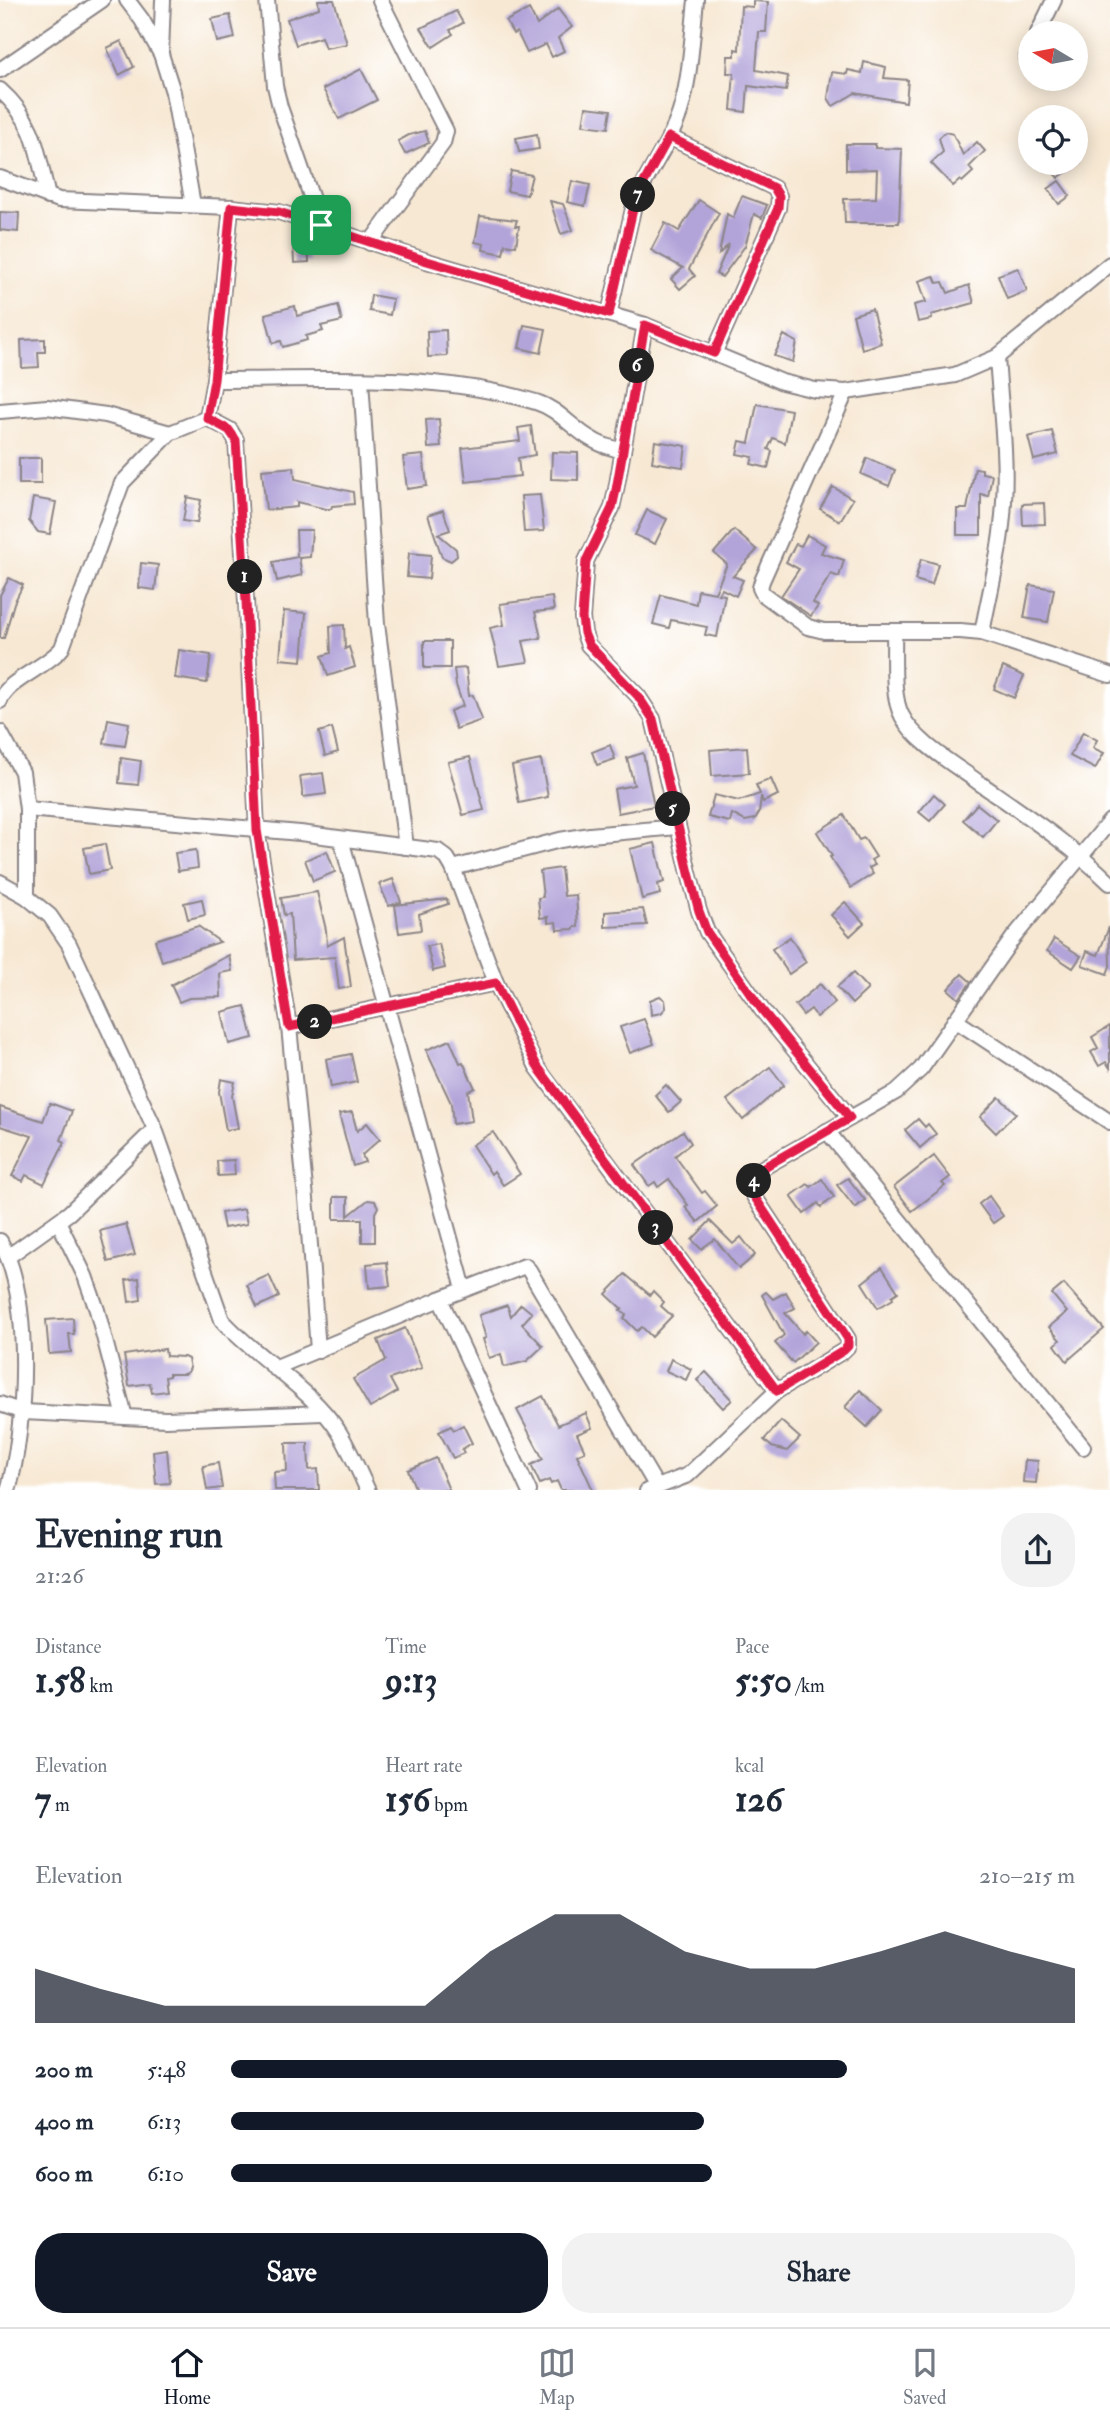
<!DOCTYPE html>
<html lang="en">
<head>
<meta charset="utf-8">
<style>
  :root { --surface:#fff; --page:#f2f2f3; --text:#1f2937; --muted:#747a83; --line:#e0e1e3; --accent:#111827 }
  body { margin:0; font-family:"IM FELL Double Pica",serif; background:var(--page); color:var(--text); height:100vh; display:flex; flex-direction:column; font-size:26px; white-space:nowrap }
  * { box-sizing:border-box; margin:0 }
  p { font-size:23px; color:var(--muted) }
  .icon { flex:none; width:38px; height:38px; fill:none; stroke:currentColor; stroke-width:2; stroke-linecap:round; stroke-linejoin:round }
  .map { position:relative; height:1490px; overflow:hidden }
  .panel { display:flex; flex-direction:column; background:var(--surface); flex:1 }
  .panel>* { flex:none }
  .needle { width:46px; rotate:280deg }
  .controls { position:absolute; left:1018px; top:21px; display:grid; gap:14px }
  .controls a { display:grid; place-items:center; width:70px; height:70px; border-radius:50%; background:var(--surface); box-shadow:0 4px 18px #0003; font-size:35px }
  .pin { position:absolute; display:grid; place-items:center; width:60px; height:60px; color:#fff; margin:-30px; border-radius:14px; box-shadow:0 4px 10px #0006 }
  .km { position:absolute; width:35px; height:35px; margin:-18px; border-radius:50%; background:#222; color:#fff; font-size:19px; line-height:35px; text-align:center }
  .round { display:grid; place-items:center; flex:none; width:74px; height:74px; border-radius:28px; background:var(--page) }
  .head { display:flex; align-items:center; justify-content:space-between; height:119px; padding:0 35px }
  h1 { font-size:38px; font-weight:700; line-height:52px }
  .stats { display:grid; grid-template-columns:repeat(3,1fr); gap:10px; height:119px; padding:7px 35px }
  .stats div { display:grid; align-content:center }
  .stats b { font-size:35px; font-weight:700 }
  .stats small { font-size:19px; font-weight:400 }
  .stats p { font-size:19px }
  .chart { height:196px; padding:14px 35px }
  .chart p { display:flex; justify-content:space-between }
  .chart svg { width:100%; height:126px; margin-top:7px; fill:var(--accent); opacity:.7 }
  .button { display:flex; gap:14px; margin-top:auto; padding:14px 35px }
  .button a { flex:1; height:80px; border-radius:28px; background:var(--accent); color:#fff; font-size:28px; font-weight:700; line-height:80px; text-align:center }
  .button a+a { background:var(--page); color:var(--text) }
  ul { padding:0 35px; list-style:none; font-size:23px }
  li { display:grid; grid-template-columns:112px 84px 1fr; align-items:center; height:52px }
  li i { height:18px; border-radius:9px; background:var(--accent) }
  .tabs { display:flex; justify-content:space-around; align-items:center; height:98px; border-top:2px solid var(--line); background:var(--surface); font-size:19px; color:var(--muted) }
  .tabs a { display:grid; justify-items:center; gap:4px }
  .tabs .on { color:var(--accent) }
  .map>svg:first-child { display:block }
  .building { fill:#b2a4d9 }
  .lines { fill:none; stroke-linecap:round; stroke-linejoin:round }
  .minor-casing { stroke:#8c8587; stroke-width:18 }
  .minor { stroke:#fff; stroke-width:14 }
  .route-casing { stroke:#fff; stroke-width:14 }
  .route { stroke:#e11d48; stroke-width:9 }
</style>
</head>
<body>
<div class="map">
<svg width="1110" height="1491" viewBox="0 0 1110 1491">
  <rect width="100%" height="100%" fill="#fff"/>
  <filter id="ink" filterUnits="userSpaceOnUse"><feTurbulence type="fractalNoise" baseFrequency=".0143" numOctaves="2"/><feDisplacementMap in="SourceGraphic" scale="14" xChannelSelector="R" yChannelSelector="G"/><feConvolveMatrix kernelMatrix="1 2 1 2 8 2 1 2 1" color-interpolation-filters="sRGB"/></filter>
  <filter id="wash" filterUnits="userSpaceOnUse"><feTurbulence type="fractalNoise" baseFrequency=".00686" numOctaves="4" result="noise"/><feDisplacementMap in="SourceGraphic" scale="28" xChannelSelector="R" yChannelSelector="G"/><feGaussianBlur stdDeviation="1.57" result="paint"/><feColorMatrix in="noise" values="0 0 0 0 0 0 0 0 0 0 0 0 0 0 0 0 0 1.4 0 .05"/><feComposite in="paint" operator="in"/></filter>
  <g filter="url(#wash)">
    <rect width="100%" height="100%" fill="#f7e8d3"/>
    <g id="blocks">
      <g class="building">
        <polygon points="318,0 334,0 347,44 325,48 321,37 296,45 287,19 319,8"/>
        <polygon points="753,1 768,2 766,32 759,32 756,70 788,76 786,91 748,86 746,112 731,110 734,73 727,73 728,56 735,56 735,49 739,50 741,6 753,7"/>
        <polygon points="529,9 537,25 558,9 572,27 558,38 564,51 552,57 546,44 527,53 517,32 513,34 506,21"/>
        <polygon points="456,11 463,23 450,30 453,34 433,47 421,28"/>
        <polygon points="230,15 235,38 217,42 212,19"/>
        <polygon points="121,41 134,67 119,75 107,48"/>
        <polygon points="864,62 886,67 884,78 908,80 906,102 855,93 833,106 828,98 832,72 847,74 848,70 862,73"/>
        <polygon points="361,69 377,100 339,119 323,89"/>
        <polygon points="586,107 611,110 608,128 583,125"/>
        <polygon points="425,131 429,143 405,154 398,141 409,135"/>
        <polygon points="945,132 953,134 963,155 977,142 985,151 969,167 973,172 962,182 960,180 953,186 931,163 943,152 939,138"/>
        <polygon points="537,134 539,149 519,152 516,138"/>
        <polygon points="846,144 875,144 875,148 902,149 899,223 845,223 844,199 876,198 877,169 846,170"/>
        <polygon points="1046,163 1078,163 1058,178"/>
        <polygon points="511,171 532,175 527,195 507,191"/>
        <polygon points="572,181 590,185 585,206 567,202"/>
        <polygon points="1059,181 1070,196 1059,204 1048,189"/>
        <polygon points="742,196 767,205 762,218 754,214 745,246 722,277 716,274 729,244 719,254 727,214 733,218"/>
        <polygon points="699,200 719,213 689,269 695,276 680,289 671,279 683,268 651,250 665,223 679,231"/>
        <polygon points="550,201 563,204 573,230 561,234"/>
        <polygon points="0,212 19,213 18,232 0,230"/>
        <polygon points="480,216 517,220 515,226 519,226 516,246 505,244 503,254 483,250 484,244 475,242"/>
        <polygon points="308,242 309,262 294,263 293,243"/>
        <polygon points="1018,268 1027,291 1007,299 998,275"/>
        <polygon points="934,276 937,283 943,282 948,293 969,285 974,303 931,315 932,319 918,322 914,305 926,302 919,281"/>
        <polygon points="371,295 393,299 390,315 369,311"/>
        <polygon points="338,305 342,321 321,326 323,331 306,336 307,340 283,347 281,341 273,343 265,314 295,306 297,316"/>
        <polygon points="872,309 881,343 862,349 853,315"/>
        <polygon points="524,325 546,329 541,353 519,348"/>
        <polygon points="446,330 447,356 428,357 427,331"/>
        <polygon points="784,335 797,342 793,362 774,356"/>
        <polygon points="45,339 45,352 38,352 39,367 22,368 21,340"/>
        <polygon points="757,404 791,410 785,443 773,438 768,449 772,451 768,468 751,464 753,457 737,454 740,441 749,443"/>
        <polygon points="439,419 441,447 428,448 426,420"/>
        <polygon points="531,426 535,455 518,458 520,476 466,482 462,448 520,441 518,428"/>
        <polygon points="1052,431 1058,454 1034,460 1028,437"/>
        <polygon points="655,441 686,446 683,467 652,462"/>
        <polygon points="552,452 578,453 578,480 551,479"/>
        <polygon points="423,455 427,486 407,489 403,457"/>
        <rect x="19" y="458" width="22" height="26"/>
        <polygon points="867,458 895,470 889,486 861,474"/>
        <polygon points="294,467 295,479 353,492 354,504 332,506 331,509 326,509 297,502 297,507 266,510 262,470"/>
        <polygon points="975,468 982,469 982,473 992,475 988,496 981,494 981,535 957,535 957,509 967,509"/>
        <polygon points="833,487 853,499 840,521 820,509"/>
        <polygon points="540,495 544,531 524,532 521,496"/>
        <polygon points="187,497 201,500 197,523 183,521"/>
        <polygon points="33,498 56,502 50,534 38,532 29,521"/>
        <polygon points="1044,503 1045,524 1023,525 1022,504"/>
        <polygon points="443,510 450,530 438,534 456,549 457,556 451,561 442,557 428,515"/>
        <polygon points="647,510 667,519 655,544 635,535"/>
        <polygon points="296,530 312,530 310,557 299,558 302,575 277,581 273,562 297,557"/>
        <polygon points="734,530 757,550 733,576 743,580 736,596 722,589 718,594 725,595 717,637 705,635 707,627 671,620 669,628 653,624 661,595 696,604 698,590 715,593 727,564 714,553"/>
        <polygon points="807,535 825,545 821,553 844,560 839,577 831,574 813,603 818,606 811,616 781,596 799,569 786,562 796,544 801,546"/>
        <polygon points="409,553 431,555 429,579 407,577"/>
        <polygon points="921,559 938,564 932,585 915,580"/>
        <polygon points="141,563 158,565 155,590 139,588"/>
        <polygon points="9,578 23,585 14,603 4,638 0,638 0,595"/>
        <polygon points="1030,585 1054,589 1048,622 1024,618"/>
        <polygon points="552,597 554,610 535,612 541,638 523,641 528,662 499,666 490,628 504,625 500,604"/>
        <polygon points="284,611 306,613 302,661 280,659"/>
        <polygon points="344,625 345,649 349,647 355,667 328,676 322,656 331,653 330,626"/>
        <rect x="424" y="641" width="26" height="27"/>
        <polygon points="179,650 211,655 207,683 175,678"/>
        <polygon points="1003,667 1024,676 1014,698 994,689"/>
        <polygon points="466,668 469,696 473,695 482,720 456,729 450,711 463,706 456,685 454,669"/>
        <polygon points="108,719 129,723 125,746 104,743"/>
        <polygon points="332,728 338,752 325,756 319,732"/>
        <polygon points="1083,732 1097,740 1093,748 1104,753 1095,769 1070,756"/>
        <polygon points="610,745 615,759 597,765 592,752"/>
        <polygon points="747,747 749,773 712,776 710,750"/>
        <polygon points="643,753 654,806 618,813 614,789 634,785 627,758"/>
        <polygon points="470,757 484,810 463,815 448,762"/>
        <polygon points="121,758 141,761 138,785 119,783"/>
        <polygon points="541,760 548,797 519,803 512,766"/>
        <polygon points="323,773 326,794 303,797 300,776"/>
        <polygon points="771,779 778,795 763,802 761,796 759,813 755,819 745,821 732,814 730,822 708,817 714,795 739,801 760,794 756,785"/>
        <polygon points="934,794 945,804 930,821 919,812"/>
        <polygon points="977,804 997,820 983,837 963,820"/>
        <polygon points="844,815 859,840 864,838 876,857 871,860 875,865 869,868 873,874 851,888 830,857 832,856 817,832"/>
        <polygon points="655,843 664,882 658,884 660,894 642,899 630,849"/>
        <polygon points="105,844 110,870 89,874 84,848"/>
        <polygon points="196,850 198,868 178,871 175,853"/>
        <polygon points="327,851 335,872 313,881 305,860"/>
        <polygon points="561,868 564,896 576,895 578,927 574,927 574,929 557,930 556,922 548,923 548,917 540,918 538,898 543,897 540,871"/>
        <polygon points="393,879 401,902 389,906 379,884"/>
        <polygon points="317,892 326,930 327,946 344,937 351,987 339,989 335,957 293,960 290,914 284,915 281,898"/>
        <polygon points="202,899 205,915 188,919 184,903"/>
        <polygon points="447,899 448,904 419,914 421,930 399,933 395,905"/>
        <polygon points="845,902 864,923 850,936 831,915"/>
        <polygon points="643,909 647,925 605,927 605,912"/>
        <polygon points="198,926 220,942 162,961 155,940"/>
        <polygon points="1109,927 1110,966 1107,974 1082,965 1087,951 1098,955"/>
        <polygon points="790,937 806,962 789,974 772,949"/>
        <polygon points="1054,939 1081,956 1073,968 1047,951"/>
        <polygon points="439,944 445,968 433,971 427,946"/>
        <polygon points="229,955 232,971 220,973 221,997 189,998 179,1002 171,985"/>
        <polygon points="853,973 868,989 852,1004 837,987"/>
        <polygon points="962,974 971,982 959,999 948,989"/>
        <polygon points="820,984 835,1002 817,1017 811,1009 803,1015 795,1005"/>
        <polygon points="660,996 665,1000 666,1008 661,1013 651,1015 650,1000"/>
        <polygon points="245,1006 253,1038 229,1044 222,1012"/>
        <polygon points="644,1019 654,1044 630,1053 620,1027"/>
        <polygon points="1110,1026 1110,1068 1106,1062 1099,1066 1091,1052 1098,1048 1092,1037"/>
        <polygon points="450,1040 460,1063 463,1062 475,1088 468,1091 472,1121 453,1124 451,1103 426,1050"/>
        <polygon points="351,1054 357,1082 331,1087 326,1059"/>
        <polygon points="770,1067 784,1085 743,1120 727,1100"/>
        <polygon points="221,1079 235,1082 232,1096 238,1128 226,1130 219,1092"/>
        <polygon points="666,1085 681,1102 669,1112 655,1095"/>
        <polygon points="999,1097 1016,1113 996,1133 980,1117"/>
        <polygon points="50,1103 72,1111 61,1140 65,1142 44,1184 26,1175 23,1181 12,1176 32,1136 0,1126 0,1107 43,1121"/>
        <polygon points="352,1112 357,1131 367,1123 380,1139 362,1155 365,1162 353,1166 339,1114"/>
        <polygon points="918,1119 925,1127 928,1124 936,1134 920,1148 905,1130"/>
        <polygon points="683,1131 691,1143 675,1156 702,1193 705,1191 717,1206 698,1222 685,1207 688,1205 669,1179 658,1187 655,1182 649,1186 634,1165"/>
        <polygon points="493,1132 520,1174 503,1185 494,1171 491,1174 472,1145"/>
        <polygon points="934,1156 950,1177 942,1183 945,1186 912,1211 894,1187"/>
        <polygon points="234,1160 235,1175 218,1176 217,1161"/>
        <polygon points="848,1178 865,1200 855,1208 837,1185"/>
        <polygon points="822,1179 834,1197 821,1207 818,1203 804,1214 791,1196 808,1184 811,1187"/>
        <polygon points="989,1196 1003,1216 993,1223 979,1204"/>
        <polygon points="334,1197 348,1197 348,1216 368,1200 375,1201 378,1207 375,1213 375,1242 362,1242 362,1219 334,1219"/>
        <polygon points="244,1209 247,1224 224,1228 221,1213"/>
        <polygon points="710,1221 733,1244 741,1237 755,1255 739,1269 715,1239 701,1249 692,1240"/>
        <polygon points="126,1224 135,1255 108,1262 100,1231"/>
        <polygon points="387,1262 390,1286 369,1288 367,1264"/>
        <polygon points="882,1267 898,1292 892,1296 893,1299 878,1308 862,1283"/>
        <polygon points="625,1274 650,1295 653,1291 664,1302 661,1306 672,1316 652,1337 642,1327 637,1331 624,1318 626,1315 620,1310 622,1309 606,1294"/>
        <polygon points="269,1275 279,1297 257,1307 247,1285"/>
        <polygon points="139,1278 141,1300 129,1302 126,1280"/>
        <polygon points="1064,1284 1104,1329 1067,1361 1055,1345 1060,1340 1049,1327 1067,1312 1052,1294"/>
        <polygon points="766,1292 773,1299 786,1292 795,1308 785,1313 803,1334 806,1331 816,1342 793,1363 775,1343 784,1335 762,1295"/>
        <polygon points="521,1304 532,1313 522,1324 543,1346 527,1361 504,1367 501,1354 489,1358 483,1339 486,1338 479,1315 507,1305 511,1316"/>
        <polygon points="73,1318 74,1334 69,1334 71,1352 49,1354 46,1320"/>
        <polygon points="405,1328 422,1368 390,1379 397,1392 370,1408 353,1379 386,1360 378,1340"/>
        <polygon points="165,1349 166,1356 184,1357 188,1359 190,1368 188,1372 184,1374 169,1374 169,1376 165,1377 167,1391 152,1393 150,1383 129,1386 124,1355"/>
        <polygon points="671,1359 691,1369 686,1380 666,1371"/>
        <polygon points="706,1372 732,1400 723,1408 697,1380"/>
        <polygon points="860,1390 882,1410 867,1427 845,1407"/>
        <polygon points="543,1396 558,1425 586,1413 592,1428 577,1434 585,1451 577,1455 593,1490 561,1490 557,1481 551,1484 549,1480 540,1484 531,1465 543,1459 517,1410"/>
        <polygon points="781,1421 800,1438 787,1451 772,1447 764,1440"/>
        <polygon points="463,1425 472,1443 462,1449 464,1453 453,1458 439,1432 451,1426 454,1430"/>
        <polygon points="286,1443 308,1443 309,1470 318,1469 319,1490 275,1490 274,1472 287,1471"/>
        <polygon points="167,1449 170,1483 156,1484 153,1451"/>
        <polygon points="436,1458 449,1490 416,1490 408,1470"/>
        <polygon points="1025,1460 1038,1461 1036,1483 1023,1482"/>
        <polygon points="218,1463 222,1488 207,1490 203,1466"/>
      </g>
    </g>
  </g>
  <g filter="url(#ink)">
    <use href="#blocks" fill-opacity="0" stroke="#8c8587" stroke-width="2"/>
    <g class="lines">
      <g class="minor-casing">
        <g id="minor">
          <polyline points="127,0 142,20 161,54 173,92 193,205"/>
          <polyline points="267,0 275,86 280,107 321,225"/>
          <polyline points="1038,33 1054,0"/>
          <polyline points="161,53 163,0"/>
          <polyline points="1027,57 1031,50"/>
          <polyline points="0,70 102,0"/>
          <path d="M 0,90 C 37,123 37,152 48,197"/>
          <polyline points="669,137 774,188 779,196 778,208 714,353"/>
          <polyline points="0,178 59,200 231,207 279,212 427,261 645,325 782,382 815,390 846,392 955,375 997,357 1110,264"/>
          <polyline points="370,243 443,143 446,131 380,0"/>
          <path d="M 609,314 L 634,205 C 645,176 664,152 676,123 C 690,90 692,37 696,0"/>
          <polyline points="645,325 616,490 612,508 586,561 582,618 584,633 588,645 638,696 653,719 689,873 699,911 707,932 762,1010 850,1118"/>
          <path d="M 214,380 C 321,380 432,371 536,402 C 559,409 572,429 593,440 C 602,446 613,448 623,451"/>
          <polyline points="361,380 377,624 406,847"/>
          <polyline points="846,392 762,581 760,588 763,594 808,627 824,631 960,631 982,633 1110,675"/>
          <polyline points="0,411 47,407 106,415 170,433"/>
          <polyline points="207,418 230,430 236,440 246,601 257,830 289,1027 308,1219 318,1350"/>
          <path d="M 894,631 C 895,655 891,696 902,716 C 915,742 955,765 978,782 C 1024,814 1070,844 1110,883"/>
          <path d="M 982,633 C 990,590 1002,546 1004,501 C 1007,453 1000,405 997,357"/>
          <path d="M 0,701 C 7,680 47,667 62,648 L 122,483 L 170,433 L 207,418 L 214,380 L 231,207"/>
          <polyline points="0,732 22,772 27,809 27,897"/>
          <polyline points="27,809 300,833 438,851 447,858 453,868 496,983 537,1067 777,1391"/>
          <polyline points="341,839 464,1289"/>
          <polyline points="453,868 560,840 590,835 677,827"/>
          <path d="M 0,882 L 27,897 L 50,916 L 69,944 L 155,1129 L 222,1320 C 257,1359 311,1388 339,1432 C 350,1450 359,1471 368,1491"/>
          <polyline points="955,1020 1110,1122"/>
          <polyline points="289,1027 496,983"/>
          <polyline points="827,1131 1083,1447"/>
          <polyline points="58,1221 85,1276 97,1310 125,1417"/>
          <path d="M 0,1241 C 33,1299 26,1427 8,1491"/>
          <polyline points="9,1256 69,1213 155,1129"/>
          <polyline points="440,1299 529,1491"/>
          <polyline points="274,1368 440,1299 525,1266 529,1270 657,1487"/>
          <polyline points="0,1404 23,1412 166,1419 323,1413"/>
          <polyline points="647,1491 688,1475 777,1391 843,1351 848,1346 848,1339 754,1196 753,1184 759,1170 896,1092 921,1069 1013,938 1110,821"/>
        </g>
      </g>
      <use href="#minor" class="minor"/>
    </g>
  </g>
  <g class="lines" filter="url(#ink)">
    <g class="route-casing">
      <polygon id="route" points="669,137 774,188 779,196 778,208 714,353 645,325 616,490 612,508 586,561 582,618 584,633 589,645 638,696 653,719 689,873 699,911 707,932 762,1010 850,1118 759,1170 753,1184 754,1196 848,1339 848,1346 843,1351 777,1391 537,1066 496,983 289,1027 257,830 246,601 236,440 229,430 207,418 214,380 231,207 279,212 427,261 609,314 634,205 641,188"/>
    </g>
    <use href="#route" class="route"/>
  </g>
</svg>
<div class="controls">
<a><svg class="needle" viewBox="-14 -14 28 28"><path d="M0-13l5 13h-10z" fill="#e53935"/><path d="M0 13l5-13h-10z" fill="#747a83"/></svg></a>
<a><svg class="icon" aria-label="locate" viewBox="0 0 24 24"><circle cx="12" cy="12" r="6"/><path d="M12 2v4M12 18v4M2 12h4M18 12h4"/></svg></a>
</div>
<div class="pin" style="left:321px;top:225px;background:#1e9e55"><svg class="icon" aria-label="arrive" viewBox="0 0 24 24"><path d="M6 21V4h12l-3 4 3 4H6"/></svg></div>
<b class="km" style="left:245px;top:577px">1</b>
<b class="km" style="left:315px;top:1022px">2</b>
<b class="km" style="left:656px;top:1228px">3</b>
<b class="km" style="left:754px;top:1181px">4</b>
<b class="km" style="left:673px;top:809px">5</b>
<b class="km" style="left:637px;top:366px">6</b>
<b class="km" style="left:638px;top:195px">7</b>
</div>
<section class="panel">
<div class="head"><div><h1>Evening run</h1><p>21:26</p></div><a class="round"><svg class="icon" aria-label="share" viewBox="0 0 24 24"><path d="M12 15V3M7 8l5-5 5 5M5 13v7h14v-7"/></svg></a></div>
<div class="stats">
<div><p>Distance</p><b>1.58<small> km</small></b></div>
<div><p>Time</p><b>9:13</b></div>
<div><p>Pace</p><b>5:50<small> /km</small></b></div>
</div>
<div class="stats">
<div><p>Elevation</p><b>7<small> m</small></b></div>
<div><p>Heart rate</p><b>156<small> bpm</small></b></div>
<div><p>kcal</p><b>126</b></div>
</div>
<div class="chart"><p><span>Elevation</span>210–215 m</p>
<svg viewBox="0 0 160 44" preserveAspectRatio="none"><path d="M0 44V25L10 32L20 38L30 38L40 38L50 38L60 38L70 19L80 6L90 6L100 19L110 25L120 25L130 19L140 12L150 19L160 25V44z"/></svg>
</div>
<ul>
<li><b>200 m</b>5:48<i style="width:73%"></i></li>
<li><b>400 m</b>6:13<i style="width:56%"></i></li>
<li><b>600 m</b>6:10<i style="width:57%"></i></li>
</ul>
<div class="button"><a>Save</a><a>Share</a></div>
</section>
<nav class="tabs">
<a class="on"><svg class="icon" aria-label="home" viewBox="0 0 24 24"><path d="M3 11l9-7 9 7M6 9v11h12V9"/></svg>Home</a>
<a><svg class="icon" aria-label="map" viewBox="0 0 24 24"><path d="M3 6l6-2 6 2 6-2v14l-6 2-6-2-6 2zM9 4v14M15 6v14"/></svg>Map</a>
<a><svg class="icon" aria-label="saved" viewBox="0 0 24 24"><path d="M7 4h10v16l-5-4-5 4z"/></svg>Saved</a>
</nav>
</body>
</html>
